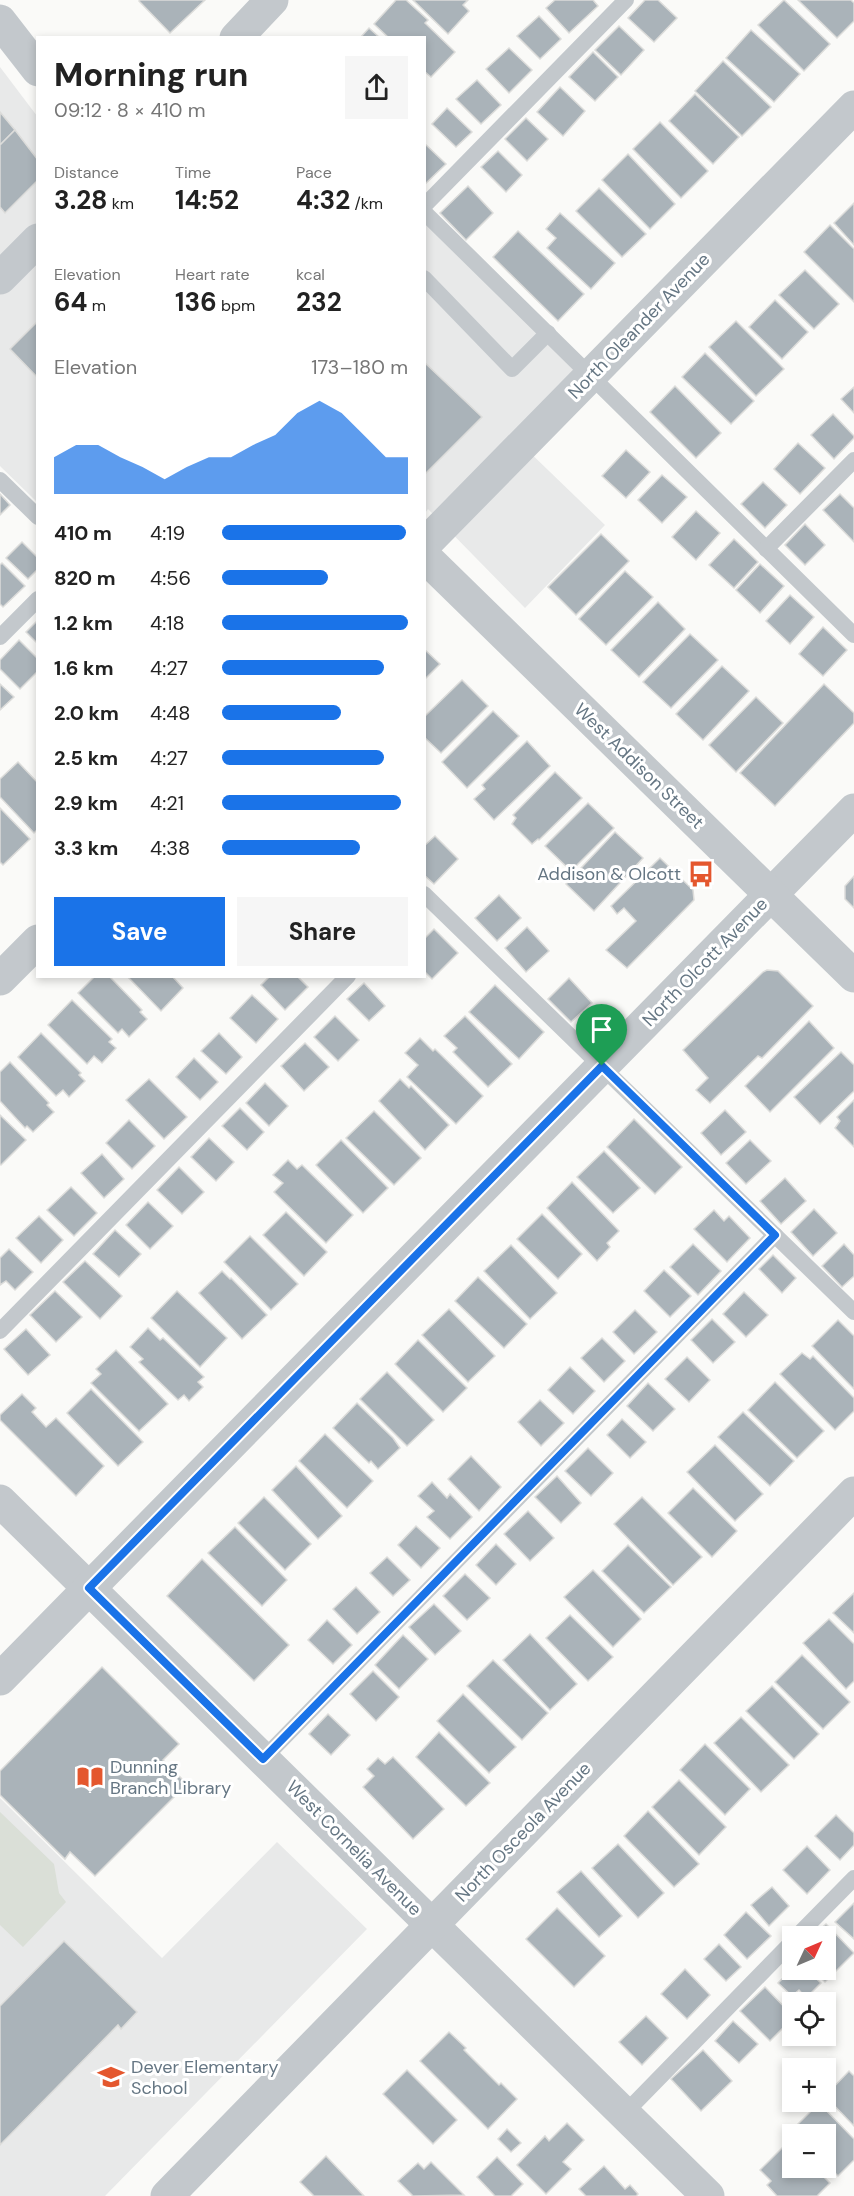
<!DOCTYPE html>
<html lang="en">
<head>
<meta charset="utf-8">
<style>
  :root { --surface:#fff; --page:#f6f6f6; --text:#222; --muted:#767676; --accent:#1a73e8 }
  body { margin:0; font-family:"DM Sans",sans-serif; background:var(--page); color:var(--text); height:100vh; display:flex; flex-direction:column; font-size:22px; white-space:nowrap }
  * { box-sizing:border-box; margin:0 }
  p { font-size:20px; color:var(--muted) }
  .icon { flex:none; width:33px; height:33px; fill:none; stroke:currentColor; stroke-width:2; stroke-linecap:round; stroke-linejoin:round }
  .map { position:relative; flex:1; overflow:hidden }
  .drawer { position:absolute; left:36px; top:36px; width:390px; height:942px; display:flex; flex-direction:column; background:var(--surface); border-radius:0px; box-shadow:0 3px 9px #0003 }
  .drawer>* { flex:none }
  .needle { width:39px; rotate:46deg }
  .tools { position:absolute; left:782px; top:1926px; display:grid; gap:12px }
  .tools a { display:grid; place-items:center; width:54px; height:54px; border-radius:0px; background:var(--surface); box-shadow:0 3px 9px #0003; font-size:30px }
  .pin { position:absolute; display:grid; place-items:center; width:51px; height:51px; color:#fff; margin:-62px -26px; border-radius:50% 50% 50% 0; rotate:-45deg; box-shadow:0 0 6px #0007 }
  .pin .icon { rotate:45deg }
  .round { display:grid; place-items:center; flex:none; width:63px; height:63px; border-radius:0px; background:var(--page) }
  .overview { display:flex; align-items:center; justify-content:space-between; height:102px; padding:0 18px }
  h1 { font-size:33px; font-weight:700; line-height:45px }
  .figures { display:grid; grid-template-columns:repeat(3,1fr); gap:9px; height:102px; padding:6px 18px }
  .figures div { display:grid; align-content:center }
  .figures b { font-size:26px; font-weight:700 }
  .figures small { font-size:16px; font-weight:400 }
  .figures p { font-size:16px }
  .chart { height:168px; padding:12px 18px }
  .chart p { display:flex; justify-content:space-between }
  .chart svg { width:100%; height:108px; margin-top:6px; fill:var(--accent); opacity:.7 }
  .primary-button { display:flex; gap:12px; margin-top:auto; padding:12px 18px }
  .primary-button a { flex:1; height:69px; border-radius:0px; background:var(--accent); color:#fff; font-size:24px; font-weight:700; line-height:69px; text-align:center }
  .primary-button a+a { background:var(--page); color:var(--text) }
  ul { padding:0 18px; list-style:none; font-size:20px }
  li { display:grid; grid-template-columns:96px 72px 1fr; align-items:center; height:45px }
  li i { height:15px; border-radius:8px; background:var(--accent) }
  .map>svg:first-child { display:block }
  .built { fill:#e8e9e9 }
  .green { fill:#dadfd7 }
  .building { fill:#aab3b9; stroke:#dcdcda; stroke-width:1.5 }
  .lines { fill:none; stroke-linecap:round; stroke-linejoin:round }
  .service { stroke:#c3c8cc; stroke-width:16 }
  .minor { stroke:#c3c8cc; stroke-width:33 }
  .tertiary { stroke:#c3c8cc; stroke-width:33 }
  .route-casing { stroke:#fff; stroke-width:12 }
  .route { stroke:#1a73e8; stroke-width:8 }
  .labels { text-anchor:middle; stroke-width:6; stroke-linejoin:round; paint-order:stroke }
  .street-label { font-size:18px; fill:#657683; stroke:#fff }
  .poi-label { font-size:18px; fill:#657683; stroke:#fff; text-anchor:start }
</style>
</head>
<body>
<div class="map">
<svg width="854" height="2196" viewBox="0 0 854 2196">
  <rect width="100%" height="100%" fill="#fafaf8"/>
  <g class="built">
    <polygon points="0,67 37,116 37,502 0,466"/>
    <polygon points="424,219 584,377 520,443 605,525 525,608 428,509 425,513"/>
    <polygon points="0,1798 162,1958 277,1842 367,1929 105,2196 0,2196"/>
  </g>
  <polygon class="green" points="0,1812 54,1864 59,1893 66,1902 23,1947 0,1925"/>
  <g class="building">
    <polygon points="140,0 205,0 170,33 139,1"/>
    <polygon points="396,0 406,0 428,20 425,23 455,52 431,77 424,71 424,38 389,38 374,24"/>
    <polygon points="413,0 468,0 463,5 469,11 448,34"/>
    <polygon points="555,0 593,0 598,6 569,33 546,8"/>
    <polygon points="645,0 658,0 677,18 654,42 628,18"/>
    <polygon points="784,0 830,44 804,71 758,25"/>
    <polygon points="798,0 851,0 854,3 854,21 837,38"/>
    <polygon points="539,16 561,39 540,59 517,36"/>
    <polygon points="619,26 644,50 621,75 595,50"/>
    <polygon points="369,28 380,38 360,38"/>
    <polygon points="751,30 800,74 774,102 726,58"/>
    <polygon points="509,48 532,70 509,93 486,69"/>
    <polygon points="593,52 618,77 595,101 569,77"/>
    <polygon points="723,61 771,107 742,136 695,91"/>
    <polygon points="477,80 501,105 481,124 456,99"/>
    <polygon points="560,87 585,111 563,136 537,112"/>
    <polygon points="695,94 739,137 713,164 669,121"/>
    <polygon points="447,108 472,132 456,147 432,124"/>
    <polygon points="0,112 15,130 0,145"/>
    <polygon points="526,118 548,139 527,161 505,139"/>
    <polygon points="660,122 708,171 681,198 633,149"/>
    <polygon points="15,130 38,160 38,180 5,213 0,207 0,145"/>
    <polygon points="424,143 446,164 424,185"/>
    <polygon points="498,151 522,175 506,192 481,167"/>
    <polygon points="628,154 675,204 650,229 602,180"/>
    <polygon points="468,186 493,213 466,240 440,213"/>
    <polygon points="599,188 646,234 622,257 576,211"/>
    <polygon points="854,203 854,245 834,223"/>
    <polygon points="560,213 615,263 591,289 547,248 556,238 546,229"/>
    <polygon points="830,225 854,249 854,302 804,252"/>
    <polygon points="518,231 584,294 558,321 493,257"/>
    <polygon points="805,270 839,304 814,329 779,295"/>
    <polygon points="775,300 808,332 782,359 749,327"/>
    <polygon points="38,321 38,378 10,349"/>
    <polygon points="736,321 784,369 756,396 709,347"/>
    <polygon points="705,353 754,401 731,424 682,377"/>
    <polygon points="424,362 482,417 424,475"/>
    <polygon points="675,386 721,433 696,458 650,412"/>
    <polygon points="854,387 854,413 841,399"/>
    <polygon points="833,414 854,436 854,438 834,459 811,435"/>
    <polygon points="798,443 825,468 800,494 774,469"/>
    <polygon points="626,450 650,472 626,498 602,476"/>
    <polygon points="662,475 687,497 662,523 638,500"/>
    <polygon points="763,482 787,505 765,528 741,504"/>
    <polygon points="0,494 10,505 0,515"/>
    <polygon points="840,494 854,508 854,542 823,510"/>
    <polygon points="696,511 720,533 696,560 672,537"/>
    <polygon points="805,524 825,545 805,565 785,545"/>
    <polygon points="601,534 629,561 576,615 548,587"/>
    <polygon points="734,539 758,562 734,588 709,565"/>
    <polygon points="22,542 38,558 38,569 28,579 6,558"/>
    <polygon points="2,563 25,586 3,607 0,604 0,565"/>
    <polygon points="760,564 784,586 760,613 736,590"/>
    <polygon points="625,571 653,597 606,645 579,619"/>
    <polygon points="790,595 814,617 790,644 766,621"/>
    <polygon points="658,602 685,629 639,677 611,650"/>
    <polygon points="38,620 38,644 26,632"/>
    <polygon points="823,627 847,650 823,676 799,654"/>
    <polygon points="690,634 718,660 671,708 643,682"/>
    <polygon points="19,640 38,659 38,671 20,689 0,669 0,660"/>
    <polygon points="424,649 440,664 424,680"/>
    <polygon points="722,666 749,691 703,740 676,714"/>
    <polygon points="462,680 488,706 441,753 424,737 424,717"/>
    <polygon points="0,684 14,697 0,710"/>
    <polygon points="824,684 854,713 854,723 775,806 740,773"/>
    <polygon points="756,697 783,723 736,772 709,745"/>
    <polygon points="493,711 519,736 467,788 442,762"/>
    <polygon points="527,741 550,766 494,820 474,799 485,789 482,785"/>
    <polygon points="18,762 38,783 38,829 34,833 0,797 0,779"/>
    <polygon points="555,772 582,798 539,840 538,839 532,844 512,824 516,818 513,815"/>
    <polygon points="588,803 614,828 571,871 545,846"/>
    <polygon points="0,808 30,839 3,865 0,862"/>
    <polygon points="615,832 643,858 594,911 566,884"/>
    <polygon points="435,836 458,859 434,884 424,875 424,846"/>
    <polygon points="660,858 693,890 694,900 627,968 606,950 636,921 624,908 617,914 611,906"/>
    <polygon points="854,876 854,908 845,899 845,886"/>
    <polygon points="499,895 521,918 497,941 475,918"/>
    <polygon points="527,927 549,951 526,972 505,948"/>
    <polygon points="434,929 458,953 432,979 424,971 424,939"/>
    <polygon points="767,970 778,971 813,1006 762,1058 758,1056 710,1103 696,1090 708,1078 683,1050 763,972"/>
    <polygon points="95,976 109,976 142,1010 140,1012 147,1019 129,1037 122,1029 118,1033 78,993"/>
    <polygon points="127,976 172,976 183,988 161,1011"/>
    <polygon points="270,976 297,976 308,987 285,1010 261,985"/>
    <polygon points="569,978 592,1003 571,1022 548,999"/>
    <polygon points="364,983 385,1006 369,1021 347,999"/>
    <polygon points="495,985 544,1032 519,1059 469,1012"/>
    <polygon points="252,995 278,1019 256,1043 230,1018"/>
    <polygon points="72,1000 112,1039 109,1042 116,1048 102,1063 94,1056 87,1064 48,1025"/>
    <polygon points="335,1016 359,1040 338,1061 314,1037"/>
    <polygon points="465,1016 512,1064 488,1087 453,1052 457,1048 444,1036"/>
    <polygon points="809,1021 834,1048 770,1112 745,1086"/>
    <polygon points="41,1033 81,1073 79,1075 85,1081 69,1097 63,1090 56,1096 18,1057"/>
    <polygon points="219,1033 242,1057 226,1074 201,1051"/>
    <polygon points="420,1038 433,1051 435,1049 483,1096 456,1124 407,1077 418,1065 405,1053"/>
    <polygon points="305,1043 329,1067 304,1091 281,1066"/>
    <polygon points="841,1052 854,1065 854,1091 820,1124 794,1097"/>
    <polygon points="194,1058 218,1082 200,1100 176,1077"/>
    <polygon points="10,1062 49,1103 47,1105 54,1112 33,1132 27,1126 25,1128 0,1101 0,1072"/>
    <polygon points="149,1079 187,1117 164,1139 126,1100"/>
    <polygon points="400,1079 409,1088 411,1086 449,1125 425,1150 379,1101"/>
    <polygon points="265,1083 288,1106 269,1126 246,1103"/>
    <polygon points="854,1100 854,1147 835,1128 840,1121 837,1117"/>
    <polygon points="240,1108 264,1132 247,1150 222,1126"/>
    <polygon points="725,1110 746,1132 721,1155 701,1133"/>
    <polygon points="374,1111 421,1158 394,1185 346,1138"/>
    <polygon points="0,1115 26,1140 1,1165 0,1164"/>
    <polygon points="634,1119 682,1167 655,1194 607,1147"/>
    <polygon points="129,1120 155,1146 132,1169 106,1143"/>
    <polygon points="209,1138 234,1162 216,1181 191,1157"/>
    <polygon points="341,1140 388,1188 363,1213 316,1165"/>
    <polygon points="750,1140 771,1161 746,1184 726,1163"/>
    <polygon points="604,1151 640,1188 613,1213 577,1177"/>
    <polygon points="102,1154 124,1179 104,1198 81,1173"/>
    <polygon points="288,1160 297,1169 302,1165 353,1215 326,1243 274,1192 283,1183 273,1175"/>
    <polygon points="179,1167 204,1192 182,1214 157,1190"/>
    <polygon points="785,1178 806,1201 781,1224 760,1201"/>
    <polygon points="572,1182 619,1231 607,1243 610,1247 597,1261 547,1208"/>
    <polygon points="71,1187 97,1213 74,1236 47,1210"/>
    <polygon points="148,1202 173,1226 150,1249 126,1225"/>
    <polygon points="814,1209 837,1233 813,1256 791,1232"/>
    <polygon points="714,1210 724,1221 729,1216 750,1238 727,1262 694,1229"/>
    <polygon points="286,1212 327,1252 304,1276 263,1235"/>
    <polygon points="542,1214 582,1254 558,1279 517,1239"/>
    <polygon points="39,1216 63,1240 41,1263 16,1238"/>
    <polygon points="115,1230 141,1254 119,1277 93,1254"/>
    <polygon points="250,1236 298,1284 271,1310 224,1262"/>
    <polygon points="693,1244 721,1271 698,1295 670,1267"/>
    <polygon points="844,1244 854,1255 854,1276 842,1287 822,1266"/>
    <polygon points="511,1245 557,1293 530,1319 484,1271"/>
    <polygon points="9,1249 33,1272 15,1290 6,1281 0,1285 0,1258"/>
    <polygon points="773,1255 796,1278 782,1293 759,1269"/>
    <polygon points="85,1261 122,1296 100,1319 63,1282"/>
    <polygon points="664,1270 691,1296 670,1317 644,1291"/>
    <polygon points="222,1271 230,1279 231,1278 267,1315 242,1339 199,1293"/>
    <polygon points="478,1277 527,1324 504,1348 455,1301"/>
    <polygon points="55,1291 82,1317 56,1342 30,1315"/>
    <polygon points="177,1291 227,1338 200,1367 151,1318"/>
    <polygon points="744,1292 768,1315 746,1337 723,1314"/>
    <polygon points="449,1309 495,1356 468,1382 422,1335"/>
    <polygon points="635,1310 657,1332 634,1354 613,1332"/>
    <polygon points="712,1319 735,1342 713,1363 691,1340"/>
    <polygon points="838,1320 854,1336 854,1389 812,1346"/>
    <polygon points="148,1328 160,1340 163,1338 204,1377 198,1382 203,1387 189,1401 184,1395 178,1400 139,1362 143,1359 130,1347"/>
    <polygon points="26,1329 50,1355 28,1375 4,1349"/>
    <polygon points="602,1338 625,1361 604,1382 581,1358"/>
    <polygon points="418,1340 467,1388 443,1412 395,1364"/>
    <polygon points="116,1350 168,1404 139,1431 91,1383 101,1374 96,1369"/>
    <polygon points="802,1353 810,1359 813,1356 854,1398 854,1411 835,1430 780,1374"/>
    <polygon points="687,1357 710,1380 689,1402 665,1379"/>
    <polygon points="570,1367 595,1391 573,1414 548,1390"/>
    <polygon points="387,1372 434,1420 407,1446 360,1399"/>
    <polygon points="775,1382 824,1431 797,1458 748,1410"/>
    <polygon points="648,1383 675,1409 653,1431 627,1406"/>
    <polygon points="91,1389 143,1442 118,1466 67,1413"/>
    <polygon points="22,1394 36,1408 32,1412 46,1427 56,1418 104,1466 76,1496 0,1420 0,1415"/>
    <polygon points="540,1400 564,1423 541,1446 518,1422"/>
    <polygon points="357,1403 393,1438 400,1448 378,1469 371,1461 369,1463 333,1428"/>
    <polygon points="743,1412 794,1461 770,1486 718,1437"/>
    <polygon points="622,1419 646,1442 630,1458 607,1435"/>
    <polygon points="325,1434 373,1481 347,1508 299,1461"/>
    <polygon points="715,1445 763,1494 735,1521 687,1472"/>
    <polygon points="588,1448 613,1473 591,1496 565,1471"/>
    <polygon points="471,1456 501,1487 479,1511 448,1479"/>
    <polygon points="296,1466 342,1516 318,1539 272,1490"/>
    <polygon points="557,1476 581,1503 561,1523 535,1497"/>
    <polygon points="432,1482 447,1498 450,1494 472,1517 450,1539 427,1517 434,1511 418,1496"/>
    <polygon points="693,1488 737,1531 712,1557 668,1513"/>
    <polygon points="264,1497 311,1544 285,1570 238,1523"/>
    <polygon points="642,1497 702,1557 673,1585 614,1524"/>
    <polygon points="528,1511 554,1538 530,1561 504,1534"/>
    <polygon points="416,1526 440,1548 421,1568 398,1545"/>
    <polygon points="235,1527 287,1580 262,1606 208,1553"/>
    <polygon points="496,1544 516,1564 496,1585 476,1565"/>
    <polygon points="628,1545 671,1587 644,1613 602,1571"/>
    <polygon points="387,1557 410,1580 393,1596 370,1573"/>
    <polygon points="202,1559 289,1645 254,1681 167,1596"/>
    <polygon points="593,1570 641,1619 613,1647 564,1597"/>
    <polygon points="465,1574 490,1598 467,1620 443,1596"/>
    <polygon points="356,1587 380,1612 357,1634 333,1609"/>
    <polygon points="854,1593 854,1633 833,1613"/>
    <polygon points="434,1604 461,1631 435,1655 409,1627"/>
    <polygon points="570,1615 613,1657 588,1681 546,1638"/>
    <polygon points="829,1619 854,1644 854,1681 846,1689 803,1643"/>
    <polygon points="327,1620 352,1645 333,1664 308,1640"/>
    <polygon points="530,1634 577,1684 550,1710 503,1660"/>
    <polygon points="403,1635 428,1659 399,1689 375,1665"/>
    <polygon points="802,1655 850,1702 823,1729 775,1682"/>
    <polygon points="493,1660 548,1713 522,1740 467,1686"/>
    <polygon points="102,1667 179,1744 163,1760 187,1784 95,1876 70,1852 65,1859 0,1795 0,1771"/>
    <polygon points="373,1671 399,1697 376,1721 350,1694"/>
    <polygon points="772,1686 819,1734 794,1759 746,1711"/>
    <polygon points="463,1694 516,1747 489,1773 437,1721"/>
    <polygon points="328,1714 350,1735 331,1755 309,1734"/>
    <polygon points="741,1717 789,1765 761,1792 714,1743"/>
    <polygon points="439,1732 490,1783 466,1806 416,1757"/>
    <polygon points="705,1744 750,1789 725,1815 680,1770"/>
    <polygon points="393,1757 444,1809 413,1839 363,1787 374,1776 367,1769 378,1758 385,1764"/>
    <polygon points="679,1780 726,1827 699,1855 652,1807"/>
    <polygon points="648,1811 699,1864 674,1887 624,1836"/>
    <polygon points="836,1815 854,1833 854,1845 840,1860 815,1836"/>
    <polygon points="618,1844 664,1893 638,1918 592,1868"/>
    <polygon points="807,1846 830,1870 807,1894 783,1870"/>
    <polygon points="581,1871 622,1916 599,1937 557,1892"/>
    <polygon points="772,1887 789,1906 769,1926 751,1905"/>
    <polygon points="854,1903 854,1939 835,1922"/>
    <polygon points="557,1908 605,1956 574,1987 526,1939"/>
    <polygon points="746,1912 771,1936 747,1959 724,1935"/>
    <polygon points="826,1924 854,1953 825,1982 815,1972 817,1970 825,1970 825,1936 813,1936"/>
    <polygon points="64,1941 137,2012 121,2029 118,2025 0,2145 0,2006"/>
    <polygon points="719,1944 741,1967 726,1981 704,1959"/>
    <polygon points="685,1969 710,1995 687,2019 661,1994"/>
    <polygon points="792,1969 807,1970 821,1983 806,1998 799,1990 792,1996 778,1983"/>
    <polygon points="765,1987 792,2015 792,2019 770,2041 740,2011"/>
    <polygon points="646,2016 668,2038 642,2065 619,2042"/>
    <polygon points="733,2021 758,2044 739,2063 715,2041"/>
    <polygon points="449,2032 466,2048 464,2050 499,2085 501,2083 517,2099 488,2129 420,2061"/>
    <polygon points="703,2050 732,2081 701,2111 671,2079"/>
    <polygon points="407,2070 457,2120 433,2144 383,2094"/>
    <polygon points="849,2071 854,2076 854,2126 825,2096"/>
    <polygon points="819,2103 854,2139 854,2160 838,2176 825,2163 825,2134 798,2134 793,2129"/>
    <polygon points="567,2123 584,2140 563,2162 571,2169 546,2194 517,2165 545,2136 549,2141"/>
    <polygon points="507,2129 521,2143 511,2152 498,2139"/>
    <polygon points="789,2141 792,2144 792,2168 815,2168 830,2183 817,2196 777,2196 767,2185 771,2181 760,2170"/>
    <polygon points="326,2156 364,2196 314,2196 300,2182"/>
    <polygon points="497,2157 523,2184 511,2196 495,2196 477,2177"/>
    <polygon points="431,2162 464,2195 413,2196 398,2181 418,2163 424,2169"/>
    <polygon points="604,2166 625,2189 630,2185 638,2194 636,2196 586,2196 579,2189"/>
  </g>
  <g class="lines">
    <g class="service">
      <polyline points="424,206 626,0"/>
      <polyline points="424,212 854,635"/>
      <polyline points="424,278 512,369 548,333"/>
      <polyline points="0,480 38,517"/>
      <polyline points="766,549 854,460"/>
      <polyline points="0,637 38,599"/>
      <polyline points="424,894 854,1312"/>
      <polyline points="0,1331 348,976"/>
      <polyline points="263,1759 775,1235"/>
      <polyline points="797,1936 854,1878"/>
      <polyline points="624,2114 792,1942"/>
    </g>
    <g class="minor">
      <polyline points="236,38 272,0"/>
      <polyline points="0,278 38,240"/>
      <polyline points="424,545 854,107"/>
      <polyline points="0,979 38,941"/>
      <polyline points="0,1501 708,2196"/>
      <polyline points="0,1679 854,810"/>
      <polyline points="167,2196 854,1493"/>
    </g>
    <g class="tertiary">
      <polyline points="0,21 38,70"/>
      <polyline points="424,556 854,976"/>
    </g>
  </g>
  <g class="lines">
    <g class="route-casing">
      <polygon id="route" points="602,1066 775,1235 263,1759 89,1588"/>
    </g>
    <use href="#route" class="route"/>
  </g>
  <defs>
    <g id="bus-bare" transform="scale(2.07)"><path d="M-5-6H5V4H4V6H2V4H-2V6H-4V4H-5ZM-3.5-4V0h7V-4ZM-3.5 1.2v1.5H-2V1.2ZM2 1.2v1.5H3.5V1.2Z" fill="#e4572e" stroke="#fff" stroke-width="2.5" paint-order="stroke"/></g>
    <g id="library-bare" transform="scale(2.07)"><path d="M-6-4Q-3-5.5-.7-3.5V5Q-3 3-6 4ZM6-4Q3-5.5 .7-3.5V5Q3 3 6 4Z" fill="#e4572e" stroke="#fff" stroke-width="2.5" paint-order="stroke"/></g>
    <g id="school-bare" transform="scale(2.07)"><path d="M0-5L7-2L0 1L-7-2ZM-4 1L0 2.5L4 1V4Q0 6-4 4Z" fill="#e4572e" stroke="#fff" stroke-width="2.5" paint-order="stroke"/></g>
  </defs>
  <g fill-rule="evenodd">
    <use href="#bus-bare" x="701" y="874"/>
    <use href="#library-bare" x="90" y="1777"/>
    <use href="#school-bare" x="111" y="2077"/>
  </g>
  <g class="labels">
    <g class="street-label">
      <text transform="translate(639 326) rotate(-46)" y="6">North Oleander Avenue</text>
      <text transform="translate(639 766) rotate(44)" y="6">West Addison Street</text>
      <text transform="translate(705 962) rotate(-46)" y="6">North Olcott Avenue</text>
      <text transform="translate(523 1832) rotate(-46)" y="6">North Osceola Avenue</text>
      <text transform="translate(354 1848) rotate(45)" y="6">West Cornelia Avenue</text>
    </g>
    <g class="poi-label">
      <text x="681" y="880" text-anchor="end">Addison &amp; Olcott</text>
      <text x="110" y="1773">Dunning<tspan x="110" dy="21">Branch Library</tspan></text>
      <text x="131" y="2073">Dever Elementary<tspan x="131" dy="21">School</tspan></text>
    </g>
  </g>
</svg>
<div class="tools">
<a><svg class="needle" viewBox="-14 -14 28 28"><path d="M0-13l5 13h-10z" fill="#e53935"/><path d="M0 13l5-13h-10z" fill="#767676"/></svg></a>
<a><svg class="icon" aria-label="locate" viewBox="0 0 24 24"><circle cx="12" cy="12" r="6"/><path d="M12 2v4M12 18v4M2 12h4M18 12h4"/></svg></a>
<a>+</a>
<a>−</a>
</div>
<div class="pin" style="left:602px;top:1066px;background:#1e9e55"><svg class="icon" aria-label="arrive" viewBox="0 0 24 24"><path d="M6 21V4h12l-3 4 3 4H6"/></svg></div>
<section class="drawer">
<div class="overview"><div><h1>Morning run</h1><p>09:12 · 8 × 410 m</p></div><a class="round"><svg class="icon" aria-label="share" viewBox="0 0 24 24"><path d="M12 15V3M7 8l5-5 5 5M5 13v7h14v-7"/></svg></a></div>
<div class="figures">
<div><p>Distance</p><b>3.28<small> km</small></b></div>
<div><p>Time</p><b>14:52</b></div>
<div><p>Pace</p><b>4:32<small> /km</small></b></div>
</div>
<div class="figures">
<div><p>Elevation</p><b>64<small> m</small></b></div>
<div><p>Heart rate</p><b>136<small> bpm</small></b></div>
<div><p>kcal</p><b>232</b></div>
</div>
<div class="chart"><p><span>Elevation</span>173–180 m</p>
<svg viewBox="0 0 160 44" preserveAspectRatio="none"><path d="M0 44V29L10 24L20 24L30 29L40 33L50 38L60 33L70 29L80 29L90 24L100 20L110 11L120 6L130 11L140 20L150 29L160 29V44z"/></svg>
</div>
<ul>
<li><b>410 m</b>4:19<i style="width:99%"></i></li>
<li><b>820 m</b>4:56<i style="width:57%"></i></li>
<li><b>1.2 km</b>4:18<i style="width:100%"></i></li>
<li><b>1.6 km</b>4:27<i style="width:87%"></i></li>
<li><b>2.0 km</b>4:48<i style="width:64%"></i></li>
<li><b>2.5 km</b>4:27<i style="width:87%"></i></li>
<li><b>2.9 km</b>4:21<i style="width:96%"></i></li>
<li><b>3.3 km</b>4:38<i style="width:74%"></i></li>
</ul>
<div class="primary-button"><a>Save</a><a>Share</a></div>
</section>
</div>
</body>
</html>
